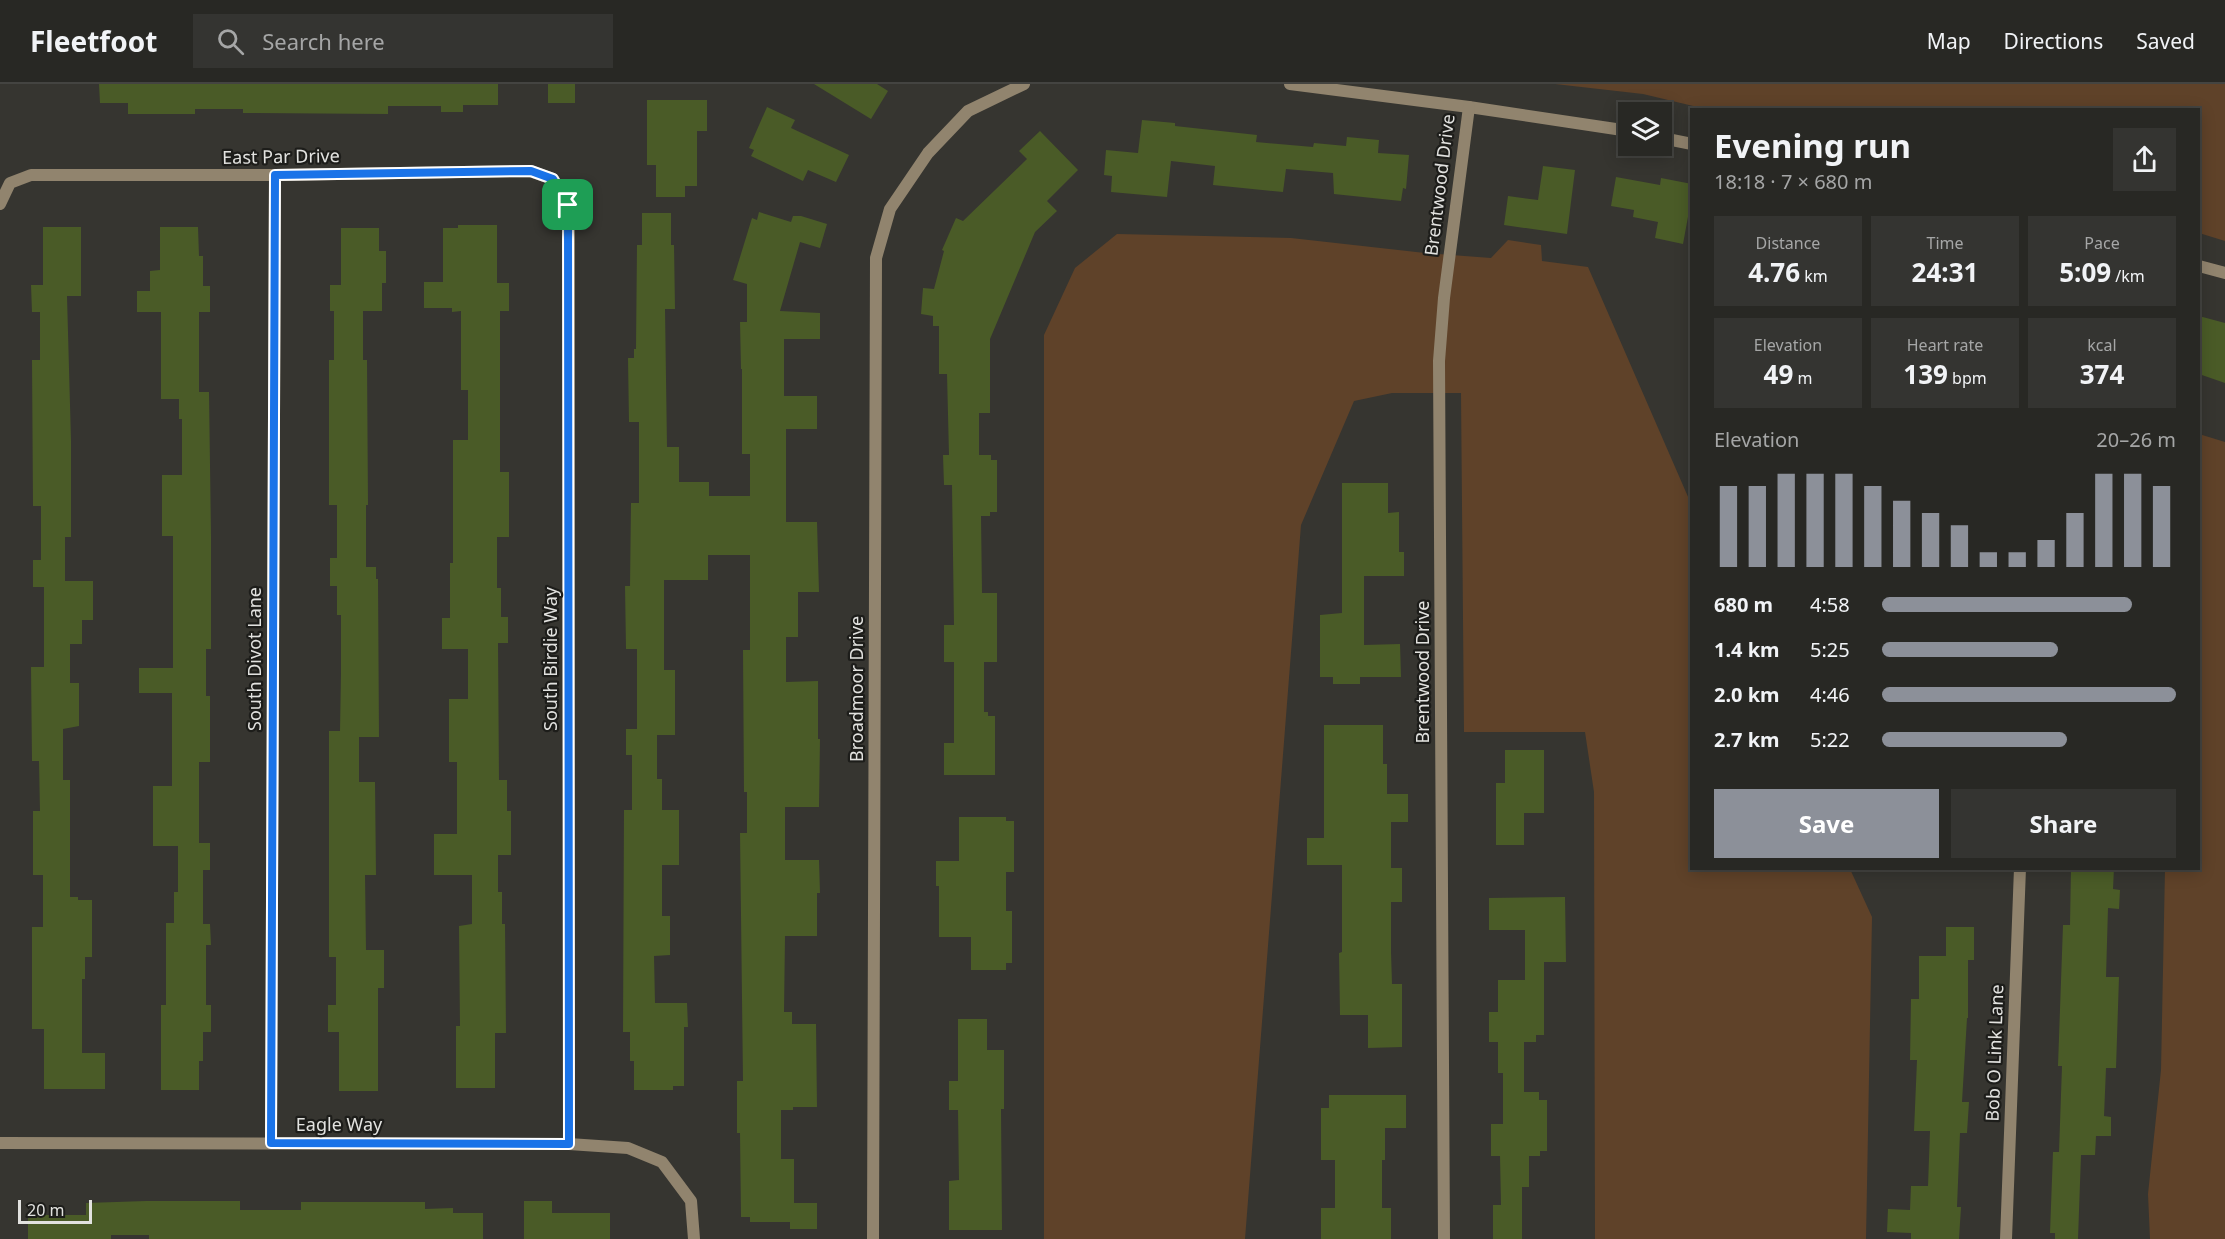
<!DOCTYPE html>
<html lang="en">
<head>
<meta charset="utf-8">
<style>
  :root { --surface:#282824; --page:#343431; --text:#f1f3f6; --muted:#a5a6a6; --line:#444441; --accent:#8c9099 }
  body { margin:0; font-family:"Noto Sans",sans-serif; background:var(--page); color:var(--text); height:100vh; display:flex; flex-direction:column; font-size:22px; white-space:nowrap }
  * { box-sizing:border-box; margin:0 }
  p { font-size:20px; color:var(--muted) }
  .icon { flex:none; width:33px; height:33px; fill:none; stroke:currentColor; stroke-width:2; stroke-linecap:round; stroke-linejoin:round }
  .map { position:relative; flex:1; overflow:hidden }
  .side { position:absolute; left:1690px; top:24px; width:510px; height:762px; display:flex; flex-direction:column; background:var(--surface); border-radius:0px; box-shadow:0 3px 15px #0003,0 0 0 2px var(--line) }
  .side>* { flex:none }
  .controls { position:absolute; left:1618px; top:18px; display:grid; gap:12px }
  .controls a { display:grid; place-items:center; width:54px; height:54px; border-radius:0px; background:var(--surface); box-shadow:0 3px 15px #0003,0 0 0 2px var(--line); font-size:30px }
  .scale { position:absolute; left:18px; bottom:15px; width:74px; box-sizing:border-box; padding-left:6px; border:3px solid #e2e2df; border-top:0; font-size:16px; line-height:21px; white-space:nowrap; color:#e2e2df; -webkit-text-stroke:4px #1d1d1a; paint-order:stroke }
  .pin { position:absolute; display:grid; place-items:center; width:51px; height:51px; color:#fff; margin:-26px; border-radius:12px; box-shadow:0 3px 9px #0006 }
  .round { display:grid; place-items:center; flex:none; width:63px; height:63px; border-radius:0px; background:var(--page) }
  .summary { display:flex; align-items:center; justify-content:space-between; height:102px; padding:0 24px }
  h1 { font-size:33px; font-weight:700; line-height:45px }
  .metrics { display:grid; grid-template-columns:repeat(3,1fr); gap:9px; height:102px; padding:6px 24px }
  .metrics div { display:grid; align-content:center; border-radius:0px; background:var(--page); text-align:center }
  .metrics b { font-size:26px; font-weight:700 }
  .metrics small { font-size:16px; font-weight:400 }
  .metrics p { font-size:16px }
  .chart { height:168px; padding:12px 24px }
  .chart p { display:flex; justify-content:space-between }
  .chart svg { width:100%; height:108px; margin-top:6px; stroke:var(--accent); stroke-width:6 }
  .cta { display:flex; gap:12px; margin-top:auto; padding:12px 24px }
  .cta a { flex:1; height:69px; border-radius:0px; background:var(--accent); color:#fff; font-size:24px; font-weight:700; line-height:69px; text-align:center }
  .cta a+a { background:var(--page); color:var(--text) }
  ul { padding:0 24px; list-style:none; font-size:20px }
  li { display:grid; grid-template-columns:96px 72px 1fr; align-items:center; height:45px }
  li i { height:15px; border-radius:8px; background:var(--accent) }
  header { display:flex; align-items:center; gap:36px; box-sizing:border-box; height:84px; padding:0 30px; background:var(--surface); border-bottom:2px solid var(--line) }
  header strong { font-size:28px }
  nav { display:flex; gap:33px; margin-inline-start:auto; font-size:21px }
  .search { width:420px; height:54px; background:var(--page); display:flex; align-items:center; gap:15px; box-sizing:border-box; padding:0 21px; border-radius:0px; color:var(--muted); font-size:22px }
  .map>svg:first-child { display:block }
  .green { fill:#5f4229 }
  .building { fill:#4a5b27 }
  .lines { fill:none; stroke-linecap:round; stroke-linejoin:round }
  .street { stroke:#91846e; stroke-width:12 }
  .route-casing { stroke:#fff; stroke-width:12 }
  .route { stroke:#1a73e8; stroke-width:8 }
  .labels { text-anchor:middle; stroke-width:4.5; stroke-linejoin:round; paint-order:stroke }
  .street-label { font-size:18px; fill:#e2e2df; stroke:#1d1d1a }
</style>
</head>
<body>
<header>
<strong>Fleetfoot</strong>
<div class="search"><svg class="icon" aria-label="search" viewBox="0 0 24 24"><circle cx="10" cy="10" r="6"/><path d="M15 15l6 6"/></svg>Search here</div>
<nav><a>Map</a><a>Directions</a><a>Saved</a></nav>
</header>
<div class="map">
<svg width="2225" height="1155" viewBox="0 0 2225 1155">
  <rect width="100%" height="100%" fill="#363530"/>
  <g class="green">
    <polygon points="1555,0 2225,0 2225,157 2199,149 2199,26 1710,26 1643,10"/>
    <polygon points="1117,150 1291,154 1425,169 1491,174 1508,156 1541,161 1542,177 1588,183 1692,422 1692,784 1850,785 1872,833 1866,1155 1595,1155 1594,708 1585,648 1464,648 1461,309 1392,309 1354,317 1301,441 1245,1155 1044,1155 1044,251 1075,184"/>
    <polygon points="2199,350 2225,358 2225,1155 2150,1155 2148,1110 2161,986 2165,785 2199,784"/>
  </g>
  <g class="building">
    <polygon points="99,0 498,0 498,21 463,21 463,28 441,28 441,22 388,22 388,30 243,29 243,25 195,25 195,30 128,30 128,19 100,19"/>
    <rect x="548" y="0" width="27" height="19"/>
    <polygon points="814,0 877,0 888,7 871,35"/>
    <polygon points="647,16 707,16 707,47 697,47 697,102 685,102 685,113 656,113 656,81 647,81"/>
    <polygon points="767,23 795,36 791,44 849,71 836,98 808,86 803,97 751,72 754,66 749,64"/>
    <polygon points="1142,36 1175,39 1175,42 1257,51 1256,58 1313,63 1314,59 1346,62 1347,53 1379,56 1378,69 1409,71 1406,105 1403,104 1401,117 1334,110 1333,89 1286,85 1283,108 1213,101 1215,82 1171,77 1167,113 1111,108 1112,92 1104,91 1106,66 1138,69"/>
    <polygon points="1040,47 1078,86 1047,117 1057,127 1035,148 990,255 990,329 979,329 979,371 991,371 991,376 997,376 997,428 990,428 990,432 981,432 982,509 997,509 997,578 984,578 984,628 988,628 988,632 995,632 995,691 944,691 944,659 954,659 954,578 944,578 944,541 954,541 952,401 944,401 943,371 949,371 947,290 939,290 939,242 933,242 933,232 921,230 923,204 934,205 944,167 942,166 956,134 963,137 1027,75 1019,67"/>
    <polygon points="1543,82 1575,86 1567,150 1504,141 1508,112 1538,116"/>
    <polygon points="1616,93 1660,101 1661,94 1692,100 1692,111 1683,160 1655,154 1658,138 1633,133 1634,126 1611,122"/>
    <polygon points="759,128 791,138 793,132 801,132 827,140 820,164 800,158 780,227 820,229 820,255 784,255 784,312 817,312 817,345 786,345 786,438 817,438 819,508 798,508 798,553 786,553 786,598 818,597 818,655 820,655 819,723 785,723 785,776 819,776 820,809 817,809 817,852 785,852 784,928 792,928 792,940 816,940 817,1023 793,1023 793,1026 781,1026 781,1075 794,1075 794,1119 817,1119 817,1145 790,1145 790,1138 750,1138 750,1133 741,1133 740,1049 737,1049 737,997 743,997 740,749 747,749 747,708 744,708 743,566 750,566 750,471 708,471 708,496 664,496 664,586 675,586 675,651 657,651 657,695 662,695 662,726 679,726 679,781 662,781 662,832 670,832 670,871 654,872 655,919 687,919 688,943 684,943 684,1002 673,1002 673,1006 634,1006 634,977 630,977 630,948 623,948 624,726 632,726 632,671 626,671 626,645 637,645 637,565 626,565 625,502 630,502 631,419 639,419 639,338 629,338 628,274 634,274 634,265 636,265 637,161 642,161 642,129 671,129 671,161 674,161 675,225 665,225 667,363 679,363 679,398 709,398 709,412 750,412 750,370 742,370 742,285 741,285 740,238 747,238 747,200 733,196 752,134 757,136"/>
    <polygon points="458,141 497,141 497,199 509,199 509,227 500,227 500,388 509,388 509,453 497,453 497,504 501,504 501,533 508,533 508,559 498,559 499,696 507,696 507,727 511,727 511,771 498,771 498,808 502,808 502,840 505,840 506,949 495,949 495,1004 456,1004 456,942 460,942 459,842 472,840 472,791 434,791 434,750 457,750 457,678 449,678 449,615 468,615 468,565 442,565 442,534 450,534 450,479 453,479 453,356 468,356 468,306 461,306 461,227 452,228 452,224 424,224 424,198 443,198 443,144 458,144"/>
    <polygon points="43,143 81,143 81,212 67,212 71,357 71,453 65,453 65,497 93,497 93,536 82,536 82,560 70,560 70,599 79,599 79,642 63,645 63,696 70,696 70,813 78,813 78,816 92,816 92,873 85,873 85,895 82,895 82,969 105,969 105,1005 44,1005 44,945 32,945 32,843 43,843 43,791 33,791 33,727 40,727 39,677 32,677 31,583 44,583 44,503 33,503 33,476 41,476 41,422 33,422 32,276 40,276 40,228 32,228 31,201 43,201"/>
    <polygon points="160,143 198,143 199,172 203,172 203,202 210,202 210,228 199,228 199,308 209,308 211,452 211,565 206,565 206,612 210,612 210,678 199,678 199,759 210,759 210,786 203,786 203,840 210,840 211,861 206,861 206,921 211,921 211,948 203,948 203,977 199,977 199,1006 161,1006 161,921 166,921 166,839 174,839 174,808 178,808 178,762 153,762 153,702 172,702 172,609 139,609 139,584 173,584 173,452 162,452 162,391 182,391 182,335 179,335 179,315 161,315 161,228 137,228 137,207 150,207 150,187 160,186"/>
    <polygon points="341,144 379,144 379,167 386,167 386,199 382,199 382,227 363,227 363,276 367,276 368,421 366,421 366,483 376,483 376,495 378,495 379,653 359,653 359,698 375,698 376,791 365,791 366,866 384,866 384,904 378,904 378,1007 339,1007 339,948 328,948 328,921 336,921 336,873 329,873 329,647 340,647 341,589 341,531 337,531 337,502 330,502 330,474 337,474 337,421 329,421 329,276 334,276 334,227 330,227 330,201 341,201"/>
    <polygon points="2199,232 2225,239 2225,299 2199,290"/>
    <polygon points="1342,399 1388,399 1388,429 1399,428 1399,468 1404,468 1404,492 1364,492 1364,561 1400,560 1401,593 1360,593 1360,600 1333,600 1333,593 1320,593 1320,531 1342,529"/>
    <polygon points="1324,641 1383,641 1383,680 1387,680 1387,710 1408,710 1408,738 1391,738 1391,784 1402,784 1402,818 1391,818 1391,868 1392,900 1402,900 1402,963 1368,964 1368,931 1340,931 1339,869 1342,868 1342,781 1307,781 1307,754 1324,754"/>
    <polygon points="1505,666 1544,666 1544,729 1524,729 1524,761 1496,761 1496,699 1505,699"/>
    <polygon points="959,733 1006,733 1006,737 1014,737 1014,788 1006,788 1006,827 1012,827 1012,879 1006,879 1006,886 971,886 971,853 939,853 939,802 936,802 936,777 959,777"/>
    <polygon points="2071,784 2114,784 2113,805 2120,806 2119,825 2108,824 2106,893 2119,893 2116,984 2106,984 2104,1032 2111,1033 2111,1052 2096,1052 2095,1071 2081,1071 2078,1155 2055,1155 2055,1149 2050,1149 2053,1068 2059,1068 2062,982 2058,982 2063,841 2070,841"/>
    <polygon points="1565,813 1566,878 1544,878 1544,951 1536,951 1536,958 1524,958 1524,1008 1539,1008 1539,1016 1547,1016 1547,1067 1540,1067 1540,1072 1529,1072 1529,1103 1522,1103 1522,1155 1493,1155 1493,1121 1501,1121 1500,1072 1491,1072 1491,1040 1503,1040 1503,989 1498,989 1498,958 1489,958 1489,928 1498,928 1498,896 1525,896 1525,846 1489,846 1489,814"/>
    <polygon points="1946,843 1974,843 1974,876 1968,876 1968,934 1967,934 1962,1018 1969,1018 1967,1049 1960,1049 1957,1123 1961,1123 1959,1155 1911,1155 1911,1149 1887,1148 1888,1125 1910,1126 1911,1102 1928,1102 1930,1047 1914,1047 1917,976 1910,976 1911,915 1919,915 1919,872 1946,872"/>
    <polygon points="958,935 987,935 987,966 1004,966 1004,1025 1001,1025 1002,1146 949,1146 949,1097 959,1096 958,1026 949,1026 949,997 958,997"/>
    <polygon points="1329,1011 1406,1011 1406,1044 1385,1044 1385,1076 1382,1076 1382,1124 1391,1124 1391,1155 1321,1155 1321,1124 1335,1124 1335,1076 1321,1076 1321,1024 1329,1024"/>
    <polygon points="146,1117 240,1117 240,1126 301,1126 301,1118 425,1118 425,1125 453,1124 453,1129 483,1129 483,1155 149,1155 149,1151 111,1151 111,1155 28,1155 28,1131 86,1131 86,1119"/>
    <polygon points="524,1117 552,1117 552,1129 610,1129 610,1155 524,1155"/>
  </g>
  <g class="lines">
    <g class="street">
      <polyline points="1290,0 1469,23 1629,47"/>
      <polyline points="1662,54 1692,60"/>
      <polyline points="0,120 10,99 31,91 275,91 530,87 553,95 569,121 569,1060"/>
      <polyline points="2199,182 2225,189"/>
      <polyline points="0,1059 569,1060 628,1064 662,1078 691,1117 694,1155"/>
      <polyline points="271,1059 275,91"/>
      <polyline points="873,1155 876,174 890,125 928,69 968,27 1024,0"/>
      <polyline points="1444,1155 1439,277 1444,214 1469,23"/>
      <polyline points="2006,1155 2020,784"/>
    </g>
  </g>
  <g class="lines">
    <g class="route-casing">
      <polygon id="route" points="531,87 553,95 568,121 569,1060 271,1059 275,91"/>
    </g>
    <use href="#route" class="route"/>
  </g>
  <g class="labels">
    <g class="street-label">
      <text transform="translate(281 73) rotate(-1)" y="6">East Par Drive</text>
      <text transform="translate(1440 101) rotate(-83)" y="6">Brentwood Drive</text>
      <text transform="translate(255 575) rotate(-90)" y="6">South Divot Lane</text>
      <text transform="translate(551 575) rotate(-90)" y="6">South Birdie Way</text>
      <text transform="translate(1423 588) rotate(-90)" y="6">Brentwood Drive</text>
      <text transform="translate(857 605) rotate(-90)" y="6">Broadmoor Drive</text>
      <text transform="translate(1995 969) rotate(-88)" y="6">Bob O Link Lane</text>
      <text x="339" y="1047">Eagle Way</text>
    </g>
  </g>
</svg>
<div class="controls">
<a><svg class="icon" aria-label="layers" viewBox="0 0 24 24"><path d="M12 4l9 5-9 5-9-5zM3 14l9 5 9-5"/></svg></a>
</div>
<div class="scale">20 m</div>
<div class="pin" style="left:568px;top:121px;background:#1e9e55"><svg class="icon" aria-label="arrive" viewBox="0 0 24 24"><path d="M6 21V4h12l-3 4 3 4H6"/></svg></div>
<section class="side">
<div class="summary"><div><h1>Evening run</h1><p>18:18 · 7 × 680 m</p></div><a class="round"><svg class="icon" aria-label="share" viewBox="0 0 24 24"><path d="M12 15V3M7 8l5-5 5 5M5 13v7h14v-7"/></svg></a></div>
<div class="metrics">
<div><p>Distance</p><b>4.76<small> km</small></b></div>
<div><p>Time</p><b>24:31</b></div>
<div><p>Pace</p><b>5:09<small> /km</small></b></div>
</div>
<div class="metrics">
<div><p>Elevation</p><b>49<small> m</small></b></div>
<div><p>Heart rate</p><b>139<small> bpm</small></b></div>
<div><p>kcal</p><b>374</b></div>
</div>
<div class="chart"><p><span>Elevation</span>20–26 m</p>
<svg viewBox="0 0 160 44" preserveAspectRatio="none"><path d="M5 44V11M15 44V11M25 44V6M35 44V6M45 44V6M55 44V11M65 44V17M75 44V22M85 44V27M95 44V38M105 44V38M115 44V33M125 44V22M135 44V6M145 44V6M155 44V11"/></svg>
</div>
<ul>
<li><b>680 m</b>4:58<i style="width:85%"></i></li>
<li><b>1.4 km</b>5:25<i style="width:60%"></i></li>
<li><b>2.0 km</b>4:46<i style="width:100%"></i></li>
<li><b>2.7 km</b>5:22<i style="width:63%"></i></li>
</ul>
<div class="cta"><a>Save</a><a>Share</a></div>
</section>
</div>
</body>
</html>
